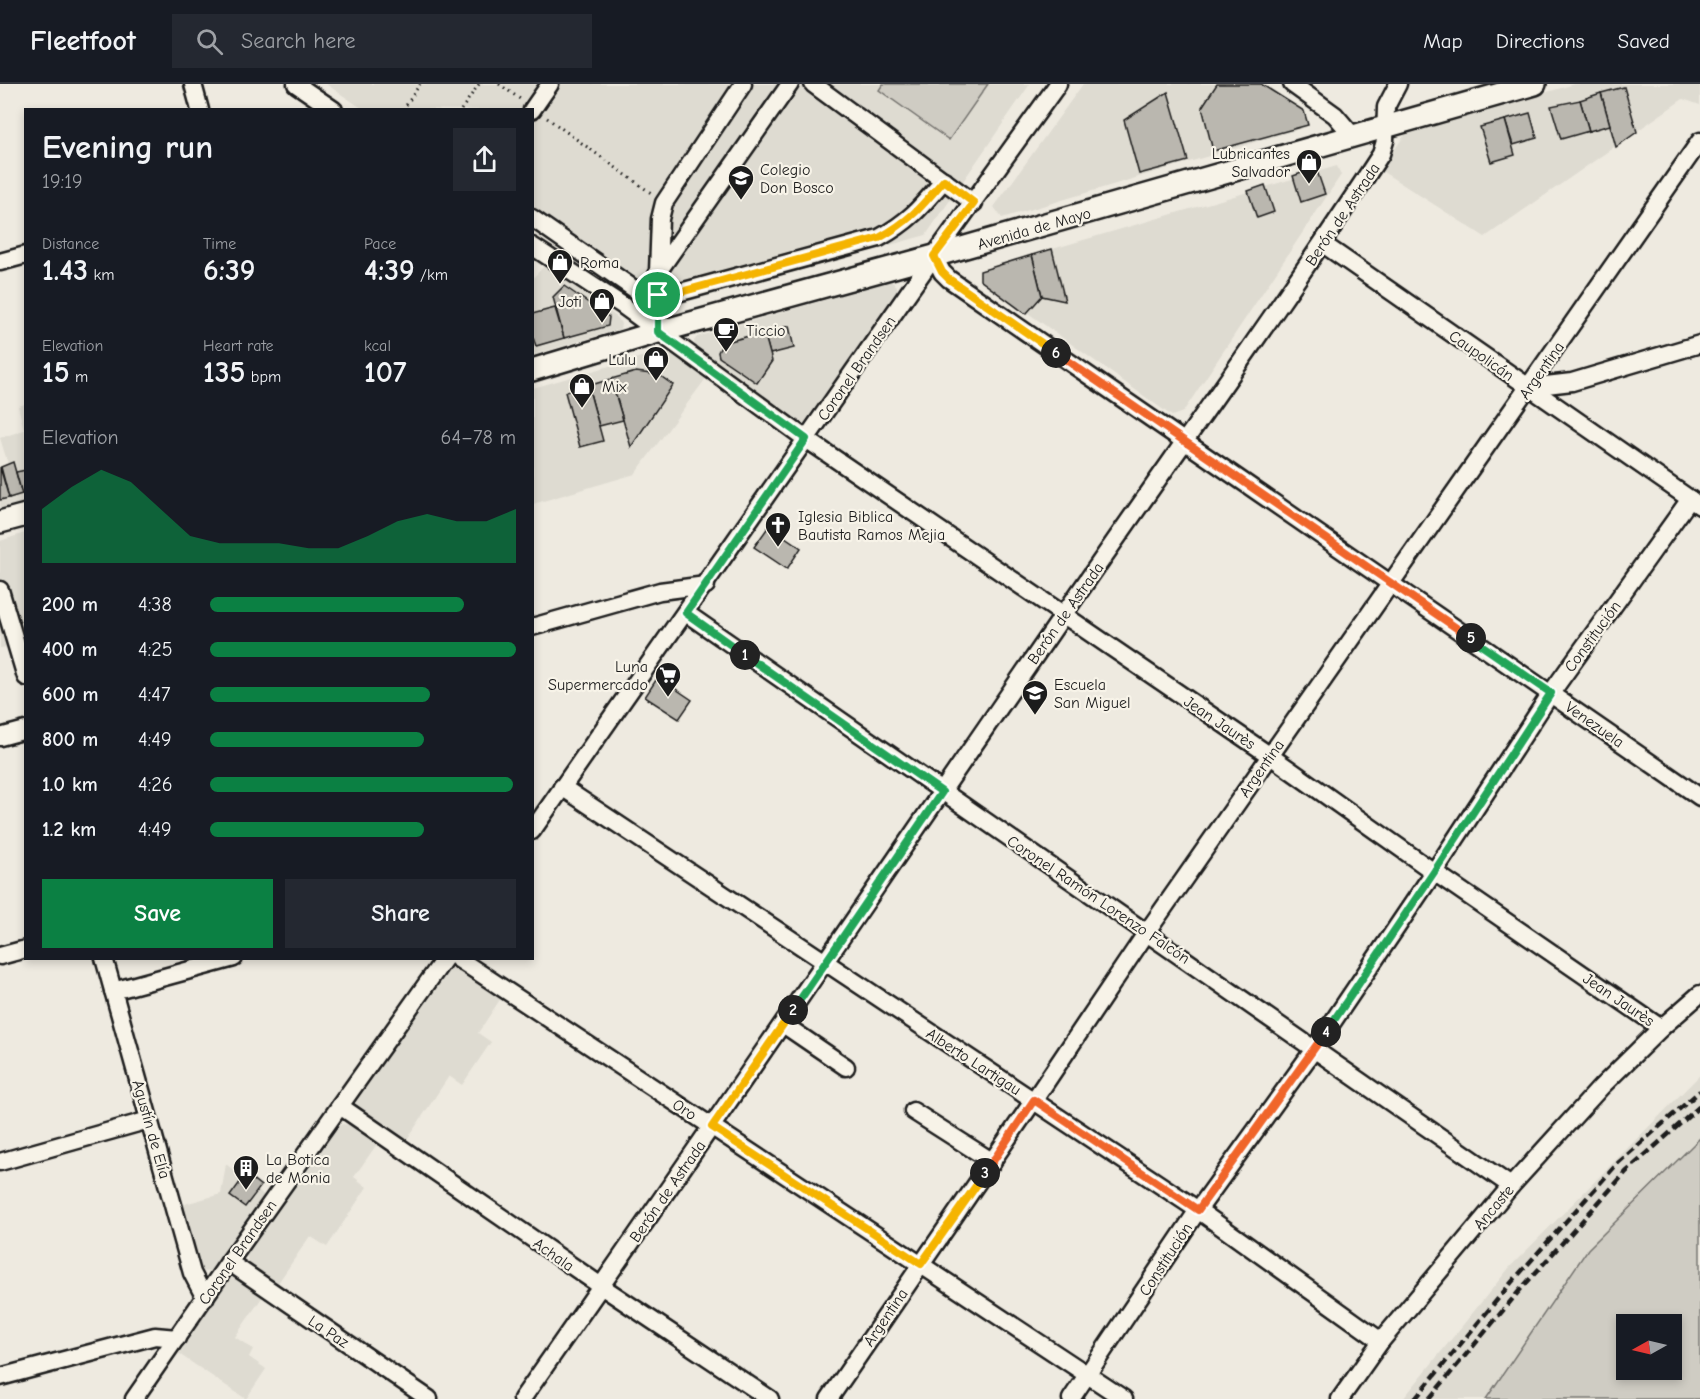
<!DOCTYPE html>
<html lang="en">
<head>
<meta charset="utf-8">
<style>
  :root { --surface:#171b24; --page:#242831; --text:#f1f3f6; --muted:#9ea1a6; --line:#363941; --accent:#0b8043 }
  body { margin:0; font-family:"Comic Neue",sans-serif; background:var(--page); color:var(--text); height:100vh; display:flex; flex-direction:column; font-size:22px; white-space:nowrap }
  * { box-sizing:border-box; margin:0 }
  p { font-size:20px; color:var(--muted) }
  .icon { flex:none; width:33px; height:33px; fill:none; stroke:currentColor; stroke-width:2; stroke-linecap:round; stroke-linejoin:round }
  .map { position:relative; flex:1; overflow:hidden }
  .panel { position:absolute; left:24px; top:24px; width:510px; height:852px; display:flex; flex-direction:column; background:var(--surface); border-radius:0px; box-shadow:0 3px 9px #0003 }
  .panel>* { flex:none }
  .needle { width:39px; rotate:262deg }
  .fabs { position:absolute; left:1616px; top:1230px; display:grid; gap:12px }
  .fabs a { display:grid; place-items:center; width:66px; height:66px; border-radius:0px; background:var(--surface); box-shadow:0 3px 9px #0003; font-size:30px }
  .pin { position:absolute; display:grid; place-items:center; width:51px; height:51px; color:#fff; margin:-26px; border:3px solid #fff; border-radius:50%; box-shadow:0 2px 6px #0007 }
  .km { position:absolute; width:30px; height:30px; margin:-15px; border-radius:50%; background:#222; color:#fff; font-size:16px; line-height:30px; text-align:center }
  .round { display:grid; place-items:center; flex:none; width:63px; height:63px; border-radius:0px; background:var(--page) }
  .headline { display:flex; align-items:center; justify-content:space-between; height:102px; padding:0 18px }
  h1 { font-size:33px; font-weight:700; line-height:45px }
  .figures { display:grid; grid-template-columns:repeat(3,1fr); gap:9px; height:102px; padding:6px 18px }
  .figures div { display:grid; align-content:center }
  .figures b { font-size:30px; font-weight:700 }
  .figures small { font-size:16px; font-weight:400 }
  .figures p { font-size:16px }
  .chart { height:168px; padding:12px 18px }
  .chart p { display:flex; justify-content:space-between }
  .chart svg { width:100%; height:108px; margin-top:6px; fill:var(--accent); opacity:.7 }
  .action { display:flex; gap:12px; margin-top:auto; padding:12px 18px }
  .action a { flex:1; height:69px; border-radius:0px; background:var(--accent); color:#fff; font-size:24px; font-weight:700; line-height:69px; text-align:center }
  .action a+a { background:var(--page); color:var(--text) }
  ul { padding:0 18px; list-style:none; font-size:20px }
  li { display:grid; grid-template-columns:96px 72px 1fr; align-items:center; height:45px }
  li i { height:15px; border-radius:8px; background:var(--accent) }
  header { display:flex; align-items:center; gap:36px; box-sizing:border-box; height:84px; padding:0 30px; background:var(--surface); border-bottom:2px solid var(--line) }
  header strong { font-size:28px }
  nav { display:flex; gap:33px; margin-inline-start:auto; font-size:21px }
  .search { width:420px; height:54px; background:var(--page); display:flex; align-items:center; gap:15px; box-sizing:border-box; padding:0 21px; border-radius:0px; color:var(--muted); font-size:22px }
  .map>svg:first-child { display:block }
  .built { fill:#dedbd1 }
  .green { fill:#cfccc3; stroke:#767470; stroke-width:1.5; fill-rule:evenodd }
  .building { fill:#bab7af; stroke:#1c1c1c; stroke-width:1.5 }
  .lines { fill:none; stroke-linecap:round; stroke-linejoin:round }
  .minor-casing { stroke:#1c1c1c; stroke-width:21 }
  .major-casing { stroke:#1c1c1c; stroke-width:26 }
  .path { stroke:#1c1c1c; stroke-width:3; stroke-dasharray:1.5 4.5; stroke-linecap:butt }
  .minor { stroke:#f7f3e8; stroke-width:16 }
  .major { stroke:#f7f3e8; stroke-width:21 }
  .rail { stroke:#1c1c1c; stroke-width:4.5; stroke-dasharray:9 4.5; stroke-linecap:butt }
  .split-1-casing { stroke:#fff; stroke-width:12 }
  .split-2-casing { stroke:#fff; stroke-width:12 }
  .split-3-casing { stroke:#fff; stroke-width:12 }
  .split-4-casing { stroke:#fff; stroke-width:12 }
  .split-5-casing { stroke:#fff; stroke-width:12 }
  .split-6-casing { stroke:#fff; stroke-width:12 }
  .split-7-casing { stroke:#fff; stroke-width:12 }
  .split-1 { stroke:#22a559; stroke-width:8 }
  .split-2 { stroke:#22a559; stroke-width:8 }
  .split-3 { stroke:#f5b400; stroke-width:8 }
  .split-4 { stroke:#f0652b; stroke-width:8 }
  .split-5 { stroke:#22a559; stroke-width:8 }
  .split-6 { stroke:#f0652b; stroke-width:8 }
  .split-7 { stroke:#f5b400; stroke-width:8 }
  .labels { text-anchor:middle; stroke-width:4.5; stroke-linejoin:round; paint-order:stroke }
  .poi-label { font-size:16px; fill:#1c1c1c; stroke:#f7f3e8; text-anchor:start }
  .street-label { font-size:16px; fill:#1c1c1c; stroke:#f7f3e8 }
</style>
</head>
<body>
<header>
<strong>Fleetfoot</strong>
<div class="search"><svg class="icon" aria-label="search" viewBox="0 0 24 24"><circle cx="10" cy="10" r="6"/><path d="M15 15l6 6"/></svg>Search here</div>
<nav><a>Map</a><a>Directions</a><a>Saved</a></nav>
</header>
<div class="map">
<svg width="1700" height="1315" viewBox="0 0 1700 1315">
  <rect width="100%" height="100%" fill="#eeeae0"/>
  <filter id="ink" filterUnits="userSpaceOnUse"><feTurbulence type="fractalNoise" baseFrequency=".0167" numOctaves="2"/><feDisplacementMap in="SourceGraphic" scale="12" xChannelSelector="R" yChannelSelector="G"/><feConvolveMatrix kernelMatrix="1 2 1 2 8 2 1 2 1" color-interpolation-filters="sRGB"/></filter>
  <g filter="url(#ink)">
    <g class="built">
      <polygon points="326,0 1030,0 926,151 676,221 658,221 639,217 533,143 532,26 363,25"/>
      <polygon points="1083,0 1264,0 1303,26 1306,43 1002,134 994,123"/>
      <polygon points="1575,0 1700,0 1700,21 1683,15 1485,153 1380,86 1404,52 1409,48"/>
      <polygon points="1337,82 1341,91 1183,328 1172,332 979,194 981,186"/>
      <polygon points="545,181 618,234 621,240 620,245 533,271 533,194"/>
      <polygon points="887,198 892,198 897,202 897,209 895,214 808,340 802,340 699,270 695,265 694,257 697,253 703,251"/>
      <polygon points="662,267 670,269 707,293 635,390 533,420 533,304"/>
      <polygon points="25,320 25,418 0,425 0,383 8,380 0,354 24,346 18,322"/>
      <polygon points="25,449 25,561 0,564 0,457"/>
      <polygon points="451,885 459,886 501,914 478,949 491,958 462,1001 449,992 404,1060 356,1025 355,1015 446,888"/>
      <polygon points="1700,991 1700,1054 1588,1165 1486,1315 1403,1315 1509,1184"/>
      <polygon points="343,1040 349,1041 377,1060 354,1093 367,1103 327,1163 310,1152 276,1202 247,1181 247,1169 334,1044"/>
      <polygon points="226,1080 266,1113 216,1185 205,1188 196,1182 181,1121 221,1110"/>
      <polygon points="234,1194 263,1212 235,1253 253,1265 249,1273 266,1285 246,1315 179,1270 229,1195"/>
    </g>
    <g class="green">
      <polygon points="883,0 988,0 949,56 879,6"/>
      <path d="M 1700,1054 L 1700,1315 L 1486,1315 L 1588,1165 ZM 1626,1240 L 1671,1240 L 1671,1286 L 1626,1286 Z"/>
    </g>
    <g class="building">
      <polygon points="1217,0 1261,0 1304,27 1308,41 1213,67 1202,23"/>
      <polygon points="1624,3 1637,48 1616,63 1601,9"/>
      <polygon points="1168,8 1188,77 1139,90 1124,36"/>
      <polygon points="1601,9 1610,41 1589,47 1580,16"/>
      <polygon points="1580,16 1589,47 1561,55 1551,22"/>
      <polygon points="1530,29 1537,54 1513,61 1505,36"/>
      <polygon points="1505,36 1515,71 1491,78 1480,43"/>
      <polygon points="1316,84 1325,110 1301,118 1293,92"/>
      <polygon points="1265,101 1274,128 1257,134 1248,107"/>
      <polygon points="1052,165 1065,217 1042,212 1032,171"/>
      <polygon points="1032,171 1042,212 1026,230 980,196 980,187"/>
      <polygon points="564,202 609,233 608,242 564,254 553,213"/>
      <polygon points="555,224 564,254 536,262 532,251 532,230"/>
      <polygon points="789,242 794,264 770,270 764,248"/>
      <polygon points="764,248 772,277 757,299 719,273 718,268 723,259"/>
      <polygon points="636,288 659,291 673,301 631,363 611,295"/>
      <polygon points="611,295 623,336 599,342 588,302"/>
      <polygon points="588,302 603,357 580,363 565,308"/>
      <polygon points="13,378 22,410 9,414 1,383"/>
      <polygon points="0,383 9,414 0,416"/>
      <polygon points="26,386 26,409 22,410 16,388"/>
      <polygon points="769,442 801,464 787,485 754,463"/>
      <polygon points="658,593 692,616 679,635 645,613"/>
      <polygon points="246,1090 261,1102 245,1123 230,1112"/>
    </g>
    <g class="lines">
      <g class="minor-casing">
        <g id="minor">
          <polyline points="193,0 200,26"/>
          <polyline points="296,0 334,26"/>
          <polyline points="813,0 974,119"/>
          <polyline points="1292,0 1335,31 1353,52"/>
          <polyline points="532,26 550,0"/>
          <path d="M 532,134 L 640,209 L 658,211 L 677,209 L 879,154 C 910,137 921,123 944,96"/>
          <polyline points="1323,160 1700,422"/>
          <polyline points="532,162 622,221 806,355 1269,671 1434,788 1661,944"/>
          <polyline points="934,172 942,188 949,195 1700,713"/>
          <polyline points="0,178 26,171"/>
          <polyline points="658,188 660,135 664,119 743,0"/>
          <polyline points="658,248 658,188 790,0"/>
          <polyline points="1529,303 1572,298 1700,260"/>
          <polyline points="0,506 26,593"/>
          <polyline points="686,529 1511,1102"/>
          <polyline points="532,543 660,507 706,501"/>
          <polyline points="0,653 26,646"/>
          <polyline points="562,703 1198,1126 1381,1257"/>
          <polyline points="532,747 934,172 1058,0"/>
          <polyline points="0,872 26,865"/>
          <polyline points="104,874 192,1189 205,1214"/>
          <polyline points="457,874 1124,1315"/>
          <polyline points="113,907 234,874"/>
          <polyline points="783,940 846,983"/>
          <polyline points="340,1022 601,1202 770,1315"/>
          <polyline points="913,1027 993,1078"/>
          <polyline points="0,1078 149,1036"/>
          <polyline points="229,1178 429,1315"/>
          <polyline points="0,1293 155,1252 177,1254"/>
          <polyline points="134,1315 229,1178 445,874"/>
          <path d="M 522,1315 C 704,1056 882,794 1062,533 C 1168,379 1279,227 1381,70 L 1385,57 L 1386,23 L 1398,0"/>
          <polyline points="829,1315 1034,1016 1147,848 1700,57"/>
          <polyline points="1071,1315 1198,1126 1315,964 1434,788 1551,609 1690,415"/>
          <polyline points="1340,1315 1381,1257 1511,1102 1601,1003 1661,944 1700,910"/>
        </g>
      </g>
      <g class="major-casing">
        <g id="major">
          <polyline points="532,286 658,248 934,172 1535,0"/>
          <polyline points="0,438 26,431"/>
        </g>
      </g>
      <g class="path">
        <polyline points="499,0 520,15"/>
        <polyline points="403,26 420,0"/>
        <polyline points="461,26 479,0"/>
        <polyline points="547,34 651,109"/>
      </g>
      <use href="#minor" class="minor"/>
      <use href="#major" class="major"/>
      <g class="rail">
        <polyline points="1415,1315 1511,1199 1618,1079 1700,1007"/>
        <polyline points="1429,1315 1520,1206 1626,1088 1700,1022"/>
      </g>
    </g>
  </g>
  <g class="lines" filter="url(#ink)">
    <g class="split-1-casing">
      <polyline id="split-1" points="658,211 658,248 806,355 686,529 745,571"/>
    </g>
    <g class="split-2-casing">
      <polyline id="split-2" points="745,571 942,708 793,926"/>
    </g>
    <g class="split-3-casing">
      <polyline id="split-3" points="793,926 712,1043 921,1180 985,1089"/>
    </g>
    <g class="split-4-casing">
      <polyline id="split-4" points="985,1089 1034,1016 1198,1126 1326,948"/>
    </g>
    <g class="split-5-casing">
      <polyline id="split-5" points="1326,948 1434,788 1551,609 1471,554"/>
    </g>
    <g class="split-6-casing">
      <polyline id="split-6" points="1056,269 1471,554"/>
    </g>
    <g class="split-7-casing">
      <path id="split-7" d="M 658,211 L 677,209 L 879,154 C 910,137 921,123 944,96 L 974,119 L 934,172 L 942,188 L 949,195 L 1056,269"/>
    </g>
    <use href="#split-1" class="split-1"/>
    <use href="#split-2" class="split-2"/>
    <use href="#split-3" class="split-3"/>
    <use href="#split-4" class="split-4"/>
    <use href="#split-5" class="split-5"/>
    <use href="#split-6" class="split-6"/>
    <use href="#split-7" class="split-7"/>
  </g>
  <defs>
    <g id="shop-pin" transform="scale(1.35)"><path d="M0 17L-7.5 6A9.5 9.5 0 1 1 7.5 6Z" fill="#1c1c1c" stroke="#f7f3e8"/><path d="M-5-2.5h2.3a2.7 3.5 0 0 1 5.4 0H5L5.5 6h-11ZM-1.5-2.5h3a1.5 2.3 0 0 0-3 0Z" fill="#fff"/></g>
    <g id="school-pin" transform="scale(1.35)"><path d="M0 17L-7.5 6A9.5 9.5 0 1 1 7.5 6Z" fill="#1c1c1c" stroke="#f7f3e8"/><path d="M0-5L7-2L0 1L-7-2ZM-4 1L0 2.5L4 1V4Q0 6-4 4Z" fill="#fff"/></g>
    <g id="cafe-pin" transform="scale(1.35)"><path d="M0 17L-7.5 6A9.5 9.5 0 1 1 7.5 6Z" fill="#1c1c1c" stroke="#f7f3e8"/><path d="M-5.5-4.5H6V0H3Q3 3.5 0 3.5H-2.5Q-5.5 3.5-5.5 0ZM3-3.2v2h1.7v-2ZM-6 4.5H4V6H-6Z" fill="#fff"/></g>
    <g id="church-pin" transform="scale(1.35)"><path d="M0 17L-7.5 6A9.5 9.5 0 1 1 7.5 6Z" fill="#1c1c1c" stroke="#f7f3e8"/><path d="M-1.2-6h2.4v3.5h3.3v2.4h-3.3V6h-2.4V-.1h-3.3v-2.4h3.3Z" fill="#fff"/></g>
    <g id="supermarket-pin" transform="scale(1.35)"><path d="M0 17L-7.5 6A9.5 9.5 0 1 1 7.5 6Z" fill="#1c1c1c" stroke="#f7f3e8"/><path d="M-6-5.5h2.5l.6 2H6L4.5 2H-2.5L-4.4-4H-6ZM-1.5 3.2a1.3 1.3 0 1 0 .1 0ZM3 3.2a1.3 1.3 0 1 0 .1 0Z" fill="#fff"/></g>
    <g id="building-pin" transform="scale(1.35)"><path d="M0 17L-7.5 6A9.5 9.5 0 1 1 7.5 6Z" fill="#1c1c1c" stroke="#f7f3e8"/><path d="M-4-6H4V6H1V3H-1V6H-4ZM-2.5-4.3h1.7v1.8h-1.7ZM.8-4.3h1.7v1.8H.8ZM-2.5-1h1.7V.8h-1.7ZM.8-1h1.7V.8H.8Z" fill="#fff"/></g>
  </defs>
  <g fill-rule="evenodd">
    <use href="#shop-pin" x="1309" y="78"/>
    <use href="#school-pin" x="741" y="94"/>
    <use href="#shop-pin" x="560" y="178"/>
    <use href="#shop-pin" x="602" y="217"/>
    <use href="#cafe-pin" x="726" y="246"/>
    <use href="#shop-pin" x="656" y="275"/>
    <use href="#shop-pin" x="582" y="302"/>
    <use href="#church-pin" x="778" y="441"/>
    <use href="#supermarket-pin" x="668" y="591"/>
    <use href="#school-pin" x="1035" y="609"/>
    <use href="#building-pin" x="246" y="1084"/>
  </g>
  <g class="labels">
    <g class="poi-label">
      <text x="1290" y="75" text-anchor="end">Lubricantes<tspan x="1290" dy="18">Salvador</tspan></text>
      <text x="760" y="91">Colegio<tspan x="760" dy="18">Don Bosco</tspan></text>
      <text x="580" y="184">Roma</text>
      <text x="582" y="223" text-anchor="end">Joti</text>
      <text x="746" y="252">Ticcio</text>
      <text x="636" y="281" text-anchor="end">Lulu</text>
      <text x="602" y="308">Mix</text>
      <text x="798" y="438">Iglesia Biblica<tspan x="798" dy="18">Bautista Ramos Mejia</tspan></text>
      <text x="648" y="588" text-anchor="end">Luna<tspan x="648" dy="18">Supermercado</tspan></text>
      <text x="1054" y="606">Escuela<tspan x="1054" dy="18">San Miguel</tspan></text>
      <text x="266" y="1081">La Botica<tspan x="266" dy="18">de Monia</tspan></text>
    </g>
    <g class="street-label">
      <text transform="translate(1342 130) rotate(-56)" y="6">Berón de Astrada</text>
      <text transform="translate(1034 144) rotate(-16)" y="6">Avenida de Mayo</text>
      <text transform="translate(1482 271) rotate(35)" y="6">Caupolicán</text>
      <text transform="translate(856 284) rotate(-55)" y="6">Coronel Brandsen</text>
      <text transform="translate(1541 286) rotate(-55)" y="6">Argentina</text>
      <text transform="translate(1065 529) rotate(-55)" y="6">Berón de Astrada</text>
      <text transform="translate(1592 552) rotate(-54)" y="6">Constitución</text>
      <text transform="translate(1220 638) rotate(34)" y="6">Jean Jaurès</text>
      <text transform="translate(1595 640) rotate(35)" y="6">Venezuela</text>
      <text transform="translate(1261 684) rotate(-55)" y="6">Argentina</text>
      <text transform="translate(1099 815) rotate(34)" y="6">Coronel Ramón Lorenzo Falcón</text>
      <text transform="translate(1619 915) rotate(34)" y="6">Jean Jaurès</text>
      <text transform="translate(974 977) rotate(33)" y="6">Alberto Lartigau</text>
      <text transform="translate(685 1025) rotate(33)" y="6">Oro</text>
      <text transform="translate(152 1045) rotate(74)" y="6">Agustín de Elía</text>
      <text transform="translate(667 1107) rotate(-55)" y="6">Berón de Astrada</text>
      <text transform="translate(1493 1123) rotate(-50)" y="6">Ancaste</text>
      <text transform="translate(237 1168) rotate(-55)" y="6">Coronel Brandsen</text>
      <text transform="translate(554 1170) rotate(35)" y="6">Achala</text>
      <text transform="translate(1165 1175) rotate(-57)" y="6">Constitución</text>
      <text transform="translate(885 1233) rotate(-56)" y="6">Argentina</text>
      <text transform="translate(329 1247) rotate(34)" y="6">La Paz</text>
    </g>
  </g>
</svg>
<div class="fabs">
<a><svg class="needle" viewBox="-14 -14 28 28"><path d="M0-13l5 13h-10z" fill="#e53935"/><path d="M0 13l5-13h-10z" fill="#9ea1a6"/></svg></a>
</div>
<div class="pin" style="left:658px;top:211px;background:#1e9e55"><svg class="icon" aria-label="arrive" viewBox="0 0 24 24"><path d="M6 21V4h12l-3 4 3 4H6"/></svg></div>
<b class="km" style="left:745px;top:571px">1</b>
<b class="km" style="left:793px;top:926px">2</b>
<b class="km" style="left:985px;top:1089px">3</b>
<b class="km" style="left:1326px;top:948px">4</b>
<b class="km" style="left:1471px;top:554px">5</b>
<b class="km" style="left:1056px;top:269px">6</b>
<section class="panel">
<div class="headline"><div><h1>Evening run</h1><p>19:19</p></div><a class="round"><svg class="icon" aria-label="share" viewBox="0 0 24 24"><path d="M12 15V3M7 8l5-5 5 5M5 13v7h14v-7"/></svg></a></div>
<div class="figures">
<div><p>Distance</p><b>1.43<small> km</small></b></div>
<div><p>Time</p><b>6:39</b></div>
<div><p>Pace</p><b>4:39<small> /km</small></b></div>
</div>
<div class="figures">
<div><p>Elevation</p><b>15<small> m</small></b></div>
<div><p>Heart rate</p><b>135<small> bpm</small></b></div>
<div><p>kcal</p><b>107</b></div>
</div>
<div class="chart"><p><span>Elevation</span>64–78 m</p>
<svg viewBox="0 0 160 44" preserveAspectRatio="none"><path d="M0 44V22L10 13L20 6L30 11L40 22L50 33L60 36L70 36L80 36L90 38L100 38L110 33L120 27L130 24L140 27L150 27L160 22V44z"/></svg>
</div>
<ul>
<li><b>200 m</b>4:38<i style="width:83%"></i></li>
<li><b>400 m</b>4:25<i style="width:100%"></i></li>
<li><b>600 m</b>4:47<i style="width:72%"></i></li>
<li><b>800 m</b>4:49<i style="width:70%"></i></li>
<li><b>1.0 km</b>4:26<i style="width:99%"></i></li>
<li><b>1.2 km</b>4:49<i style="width:70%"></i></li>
</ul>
<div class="action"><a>Save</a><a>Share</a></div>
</section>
</div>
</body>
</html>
